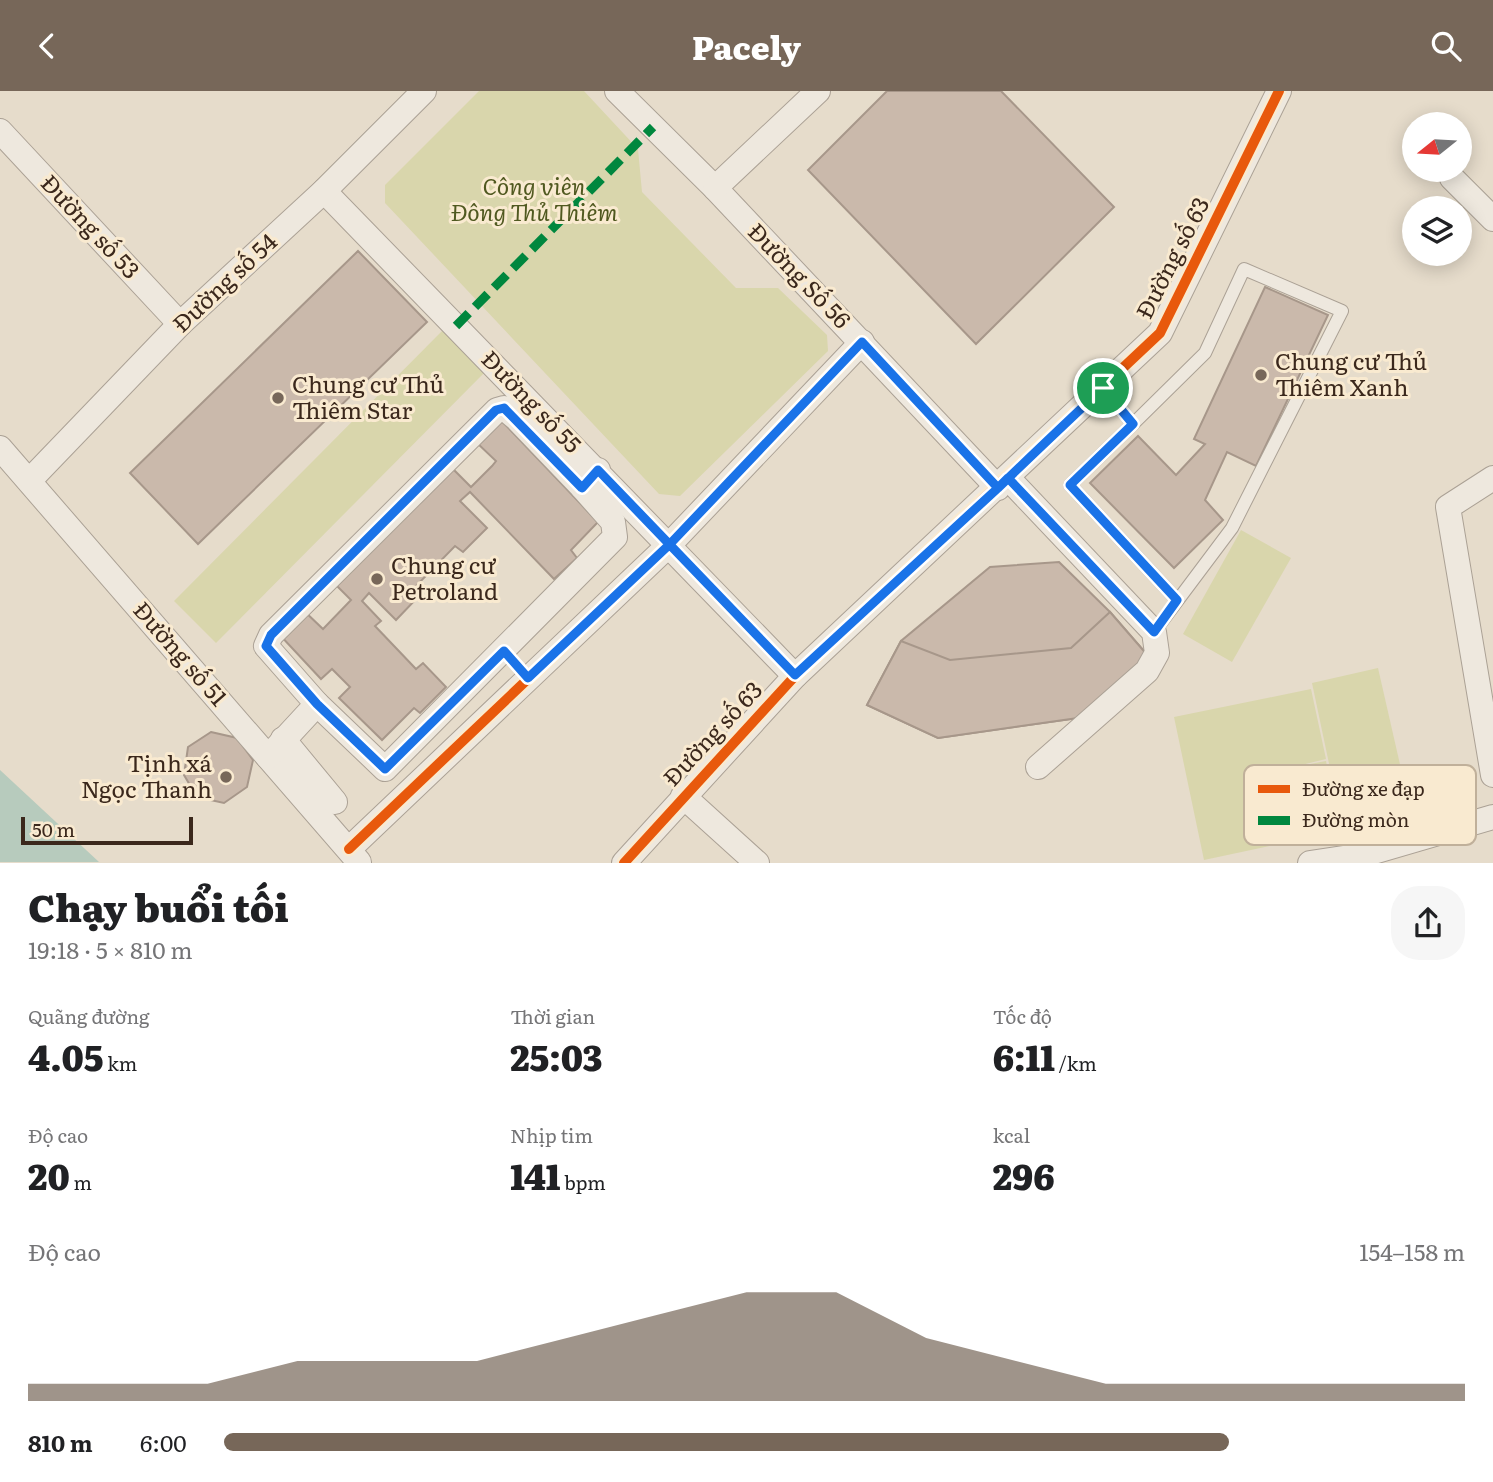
<!DOCTYPE html>
<html lang="vi">
<head>
<meta charset="utf-8">
<style>
  :root { --surface:#fff; --page:#f6f6f6; --text:#202124; --muted:#757577; --accent:#776759 }
  body { margin:0; font-family:Literata,serif; background:var(--page); color:var(--text); height:100vh; display:flex; flex-direction:column; font-size:26px; white-space:nowrap }
  * { box-sizing:border-box; margin:0 }
  p { font-size:23px; color:var(--muted) }
  .icon { flex:none; width:38px; height:38px; fill:none; stroke:currentColor; stroke-width:2; stroke-linecap:round; stroke-linejoin:round }
  .map { position:relative; height:772px; overflow:hidden }
  .drawer { display:flex; flex-direction:column; background:var(--surface); flex:1 }
  .drawer>* { flex:none }
  .needle { width:46px; rotate:252deg }
  .buttons { position:absolute; left:1402px; top:21px; display:grid; gap:14px }
  .buttons a { display:grid; place-items:center; width:70px; height:70px; border-radius:50%; background:var(--surface); box-shadow:0 4px 18px #0003; font-size:35px }
  .scale { position:absolute; left:21px; bottom:18px; width:172px; box-sizing:border-box; padding-left:7px; border:4px solid #3b281c; border-top:0; font-size:19px; line-height:24px; white-space:nowrap; color:#3b281c; -webkit-text-stroke:5px #f9ead0; paint-order:stroke }
  .pin { position:absolute; display:grid; place-items:center; width:60px; height:60px; color:#fff; margin:-30px; border:4px solid #fff; border-radius:50%; box-shadow:0 2px 7px #0007 }
  .round { display:grid; place-items:center; flex:none; width:74px; height:74px; border-radius:28px; background:var(--page) }
  .overview { display:flex; align-items:center; justify-content:space-between; height:119px; padding:0 28px }
  h1 { font-size:38px; font-weight:800; line-height:52px }
  .metrics { display:grid; grid-template-columns:repeat(3,1fr); gap:10px; height:119px; padding:7px 28px }
  .metrics div { display:grid; align-content:center }
  .metrics b { font-size:35px; font-weight:800 }
  .metrics small { font-size:19px; font-weight:400 }
  .metrics p { font-size:19px }
  .chart { height:196px; padding:14px 28px }
  .chart p { display:flex; justify-content:space-between }
  .chart svg { width:100%; height:126px; margin-top:7px; fill:var(--accent); opacity:.7 }
  ul { padding:0 28px; list-style:none; font-size:23px }
  li { display:grid; grid-template-columns:112px 84px 1fr; align-items:center; height:52px }
  li i { height:18px; border-radius:9px; background:var(--accent) }
  header { display:flex; justify-content:space-between; align-items:center; height:91px; padding:0 28px; background:var(--accent); color:#fff; font-size:32px; font-weight:800 }
  .map>svg:first-child { display:block }
  .green { fill:#d9d6ac }
  .water { fill:#b7cbbd }
  .building { fill:#cab9ab; stroke:#a7978a; stroke-width:2 }
  .lines { fill:none; stroke-linecap:round; stroke-linejoin:round }
  .lane-casing { stroke:#aba195; stroke-width:14 }
  .street-casing { stroke:#aba195; stroke-width:26 }
  .lane { stroke:#eee8de; stroke-width:12 }
  .street { stroke:#eee8de; stroke-width:24 }
  .quiet { stroke:#00873e; stroke-width:9; stroke-dasharray:18 9; stroke-linecap:butt }
  .cycleway-casing { stroke:#f9ead0; stroke-width:15 }
  .cycleway { stroke:#e8590c; stroke-width:10 }
  .route-casing { stroke:#fff; stroke-width:14 }
  .route { stroke:#1a73e8; stroke-width:9 }
  .poi-dot { fill:#776759; stroke:#f9ead0; stroke-width:2.5 }
  .labels { text-anchor:middle; stroke-width:6; stroke-linejoin:round; paint-order:stroke }
  .park-label { font-size:23px; font-style:italic; fill:#505920; stroke:#f9ead0 }
  .street-label { font-size:23px; fill:#3b281c; stroke:#f9ead0 }
  .poi-label { font-size:23px; fill:#3b281c; stroke:#f9ead0; text-anchor:start }
  .key { fill:#f9ead0; stroke:#c0b09a; stroke-width:2 }
  .key-label { font-size:19px; fill:#3b281c }
</style>
</head>
<body>
<header><svg class="icon" aria-label="back" viewBox="0 0 24 24"><path d="M15 5l-7 7 7 7"/></svg>Pacely<svg class="icon" aria-label="search" viewBox="0 0 24 24"><circle cx="10" cy="10" r="6"/><path d="M15 15l6 6"/></svg></header>
<div class="map">
<svg width="1493" height="772" viewBox="0 0 1493 772">
  <rect width="100%" height="100%" fill="#e6dccb"/>
  <g class="green">
    <polygon points="479,0 584,0 638,58 642,101 736,197 778,197 827,244 828,260 680,405 659,403 385,112 385,94"/>
    <polygon points="447,235 489,277 216,552 174,510"/>
    <polygon points="1241,439 1291,467 1232,571 1183,543"/>
    <polygon points="1378,577 1412,726 1343,739 1312,592"/>
    <polygon points="1311,598 1326,668 1289,677 1326,670 1341,740 1204,769 1174,626"/>
  </g>
  <polygon class="water" points="0,679 99,771 0,771"/>
  <g class="building">
    <polygon points="887,0 1001,0 1114,116 976,253 808,79"/>
    <polygon points="358,160 427,231 198,453 130,382"/>
    <polygon points="1265,196 1328,224 1256,375 1227,361 1205,409 1223,429 1174,477 1090,392 1138,345 1176,384 1205,353 1194,348"/>
    <polygon points="499,327 598,431 571,459 577,467 554,488 470,401 460,410 487,437 463,461 455,455 413,498 419,505 396,529 369,502 362,510 381,530 375,535 416,578 423,572 446,596 420,622 414,617 382,649 339,607 350,596 332,578 321,588 278,542 302,518 323,538 351,509 330,488 447,372 471,396 492,375 496,370 476,351"/>
    <polygon points="1059,471 1110,521 1156,574 1099,624 938,647 867,614 901,550 990,476"/>
    <polygon points="1110,521 1156,574 1099,624 938,647 867,614 901,550 950,569 1071,557"/>
    <polygon points="211,641 237,647 253,669 247,696 224,712 197,706 184,684 188,656"/>
  </g>
  <g class="lines">
    <g class="lane-casing">
      <g id="lane">
        <polyline points="1103,297 1133,333 1205,262 1244,178 1342,220 1232,437 1154,541"/>
        <polyline points="1133,333 1070,394 1177,509"/>
      </g>
    </g>
    <g class="street-casing">
      <g id="street">
        <polyline points="617,0 715,97 998,397"/>
        <polyline points="0,40 180,233"/>
        <polyline points="1452,87 1493,128"/>
        <polyline points="715,97 818,0"/>
        <polyline points="324,100 795,585"/>
        <polyline points="0,357 359,771"/>
        <polyline points="1008,387 1154,541 1157,562 1147,580 1038,676"/>
        <polyline points="1493,387 1448,416 1493,684"/>
        <polyline points="31,388 180,233 324,100 424,0"/>
        <polyline points="317,613 385,678 615,446 613,431 582,396"/>
        <polyline points="283,648 335,711"/>
        <polyline points="268,666 317,613 266,555 271,544 497,319 504,317 516,327 582,396 598,379"/>
        <polyline points="683,705 757,772"/>
        <polyline points="349,758 670,453 862,251"/>
        <polyline points="624,772 795,585 1160,242 1279,0"/>
        <polyline points="1310,772 1363,764 1493,726"/>
      </g>
    </g>
    <use href="#lane" class="lane"/>
    <use href="#street" class="street"/>
    <polyline class="quiet" points="456,235 653,36"/>
    <g class="cycleway-casing">
      <g id="cycleway">
        <polyline points="349,758 670,453 862,251"/>
        <polyline points="624,772 795,585 1160,242 1279,0"/>
      </g>
    </g>
    <use href="#cycleway" class="cycleway"/>
  </g>
  <g class="lines">
    <g class="route-casing">
      <path id="route" d="M 1103,297 C 1068,330 1033,363 998,397 L 795,584 L 598,379 L 582,397 L 504,317 L 496,319 L 271,544 L 266,555 L 317,613 L 385,678 L 504,560 L 528,587 L 670,453 L 862,251 L 998,397 L 1008,387 L 1154,541 L 1177,509 L 1070,394 L 1133,333 L 1103,297"/>
    </g>
    <use href="#route" class="route"/>
  </g>
  <g class="poi-dot">
    <circle cx="1261" cy="284" r="7"/>
    <circle cx="278" cy="307" r="7"/>
    <circle cx="377" cy="488" r="7"/>
    <circle cx="226" cy="686" r="7"/>
  </g>
  <g class="labels">
    <g class="park-label">
      <text x="534" y="104">Công viên<tspan x="534" dy="26">Đông Thủ Thiêm</tspan></text>
    </g>
    <g class="street-label">
      <text transform="translate(90 136) rotate(47)" y="8">Đường số 53</text>
      <text transform="translate(1173 167) rotate(-63)" y="8">Đường số 63</text>
      <text transform="translate(799 185) rotate(46)" y="8">Đường Số 56</text>
      <text transform="translate(225 192) rotate(-43)" y="8">Đường số 54</text>
      <text transform="translate(531 311) rotate(46)" y="8">Đường số 55</text>
      <text transform="translate(180 563) rotate(49)" y="8">Đường số 51</text>
      <text transform="translate(713 643) rotate(-47)" y="8">Đường số 63</text>
    </g>
    <g class="poi-label">
      <text x="1275" y="279">Chung cư Thủ<tspan x="1275" dy="26">Thiêm Xanh</tspan></text>
      <text x="292" y="302">Chung cư Thủ<tspan x="292" dy="26">Thiêm Star</tspan></text>
      <text x="391" y="483">Chung cư<tspan x="391" dy="26">Petroland</tspan></text>
      <text x="212" y="681" text-anchor="end">Tịnh xá<tspan x="212" dy="26">Ngọc Thanh</tspan></text>
    </g>
  </g>
  <rect x="1244" y="674" width="232" height="80" rx="10" class="key"/>
  <rect x="1258" y="694" width="32" height="8" fill="#e8590c"/>
  <rect x="1258" y="725" width="32" height="9" fill="#00873e"/>
  <g class="key-label">
    <text x="1302" y="705">Đường xe đạp</text>
    <text x="1302" y="736">Đường mòn</text>
  </g>
</svg>
<div class="buttons">
<a><svg class="needle" viewBox="-14 -14 28 28"><path d="M0-13l5 13h-10z" fill="#e53935"/><path d="M0 13l5-13h-10z" fill="#757577"/></svg></a>
<a><svg class="icon" aria-label="layers" viewBox="0 0 24 24"><path d="M12 4l9 5-9 5-9-5zM3 14l9 5 9-5"/></svg></a>
</div>
<div class="scale">50 m</div>
<div class="pin" style="left:1103px;top:297px;background:#1e9e55"><svg class="icon" aria-label="arrive" viewBox="0 0 24 24"><path d="M6 21V4h12l-3 4 3 4H6"/></svg></div>
</div>
<section class="drawer">
<div class="overview"><div><h1>Chạy buổi tối</h1><p>19:18 · 5 × 810 m</p></div><a class="round"><svg class="icon" aria-label="share" viewBox="0 0 24 24"><path d="M12 15V3M7 8l5-5 5 5M5 13v7h14v-7"/></svg></a></div>
<div class="metrics">
<div><p>Quãng đường</p><b>4.05<small> km</small></b></div>
<div><p>Thời gian</p><b>25:03</b></div>
<div><p>Tốc độ</p><b>6:11<small> /km</small></b></div>
</div>
<div class="metrics">
<div><p>Độ cao</p><b>20<small> m</small></b></div>
<div><p>Nhịp tim</p><b>141<small> bpm</small></b></div>
<div><p>kcal</p><b>296</b></div>
</div>
<div class="chart"><p><span>Độ cao</span>154–158 m</p>
<svg viewBox="0 0 160 44" preserveAspectRatio="none"><path d="M0 44V38L10 38L20 38L30 30L40 30L50 30L60 22L70 14L80 6L90 6L100 22L110 30L120 38L130 38L140 38L150 38L160 38V44z"/></svg>
</div>
<ul>
<li><b>810 m</b>6:00<i style="width:81%"></i></li>
</ul>
</section>
</body>
</html>
